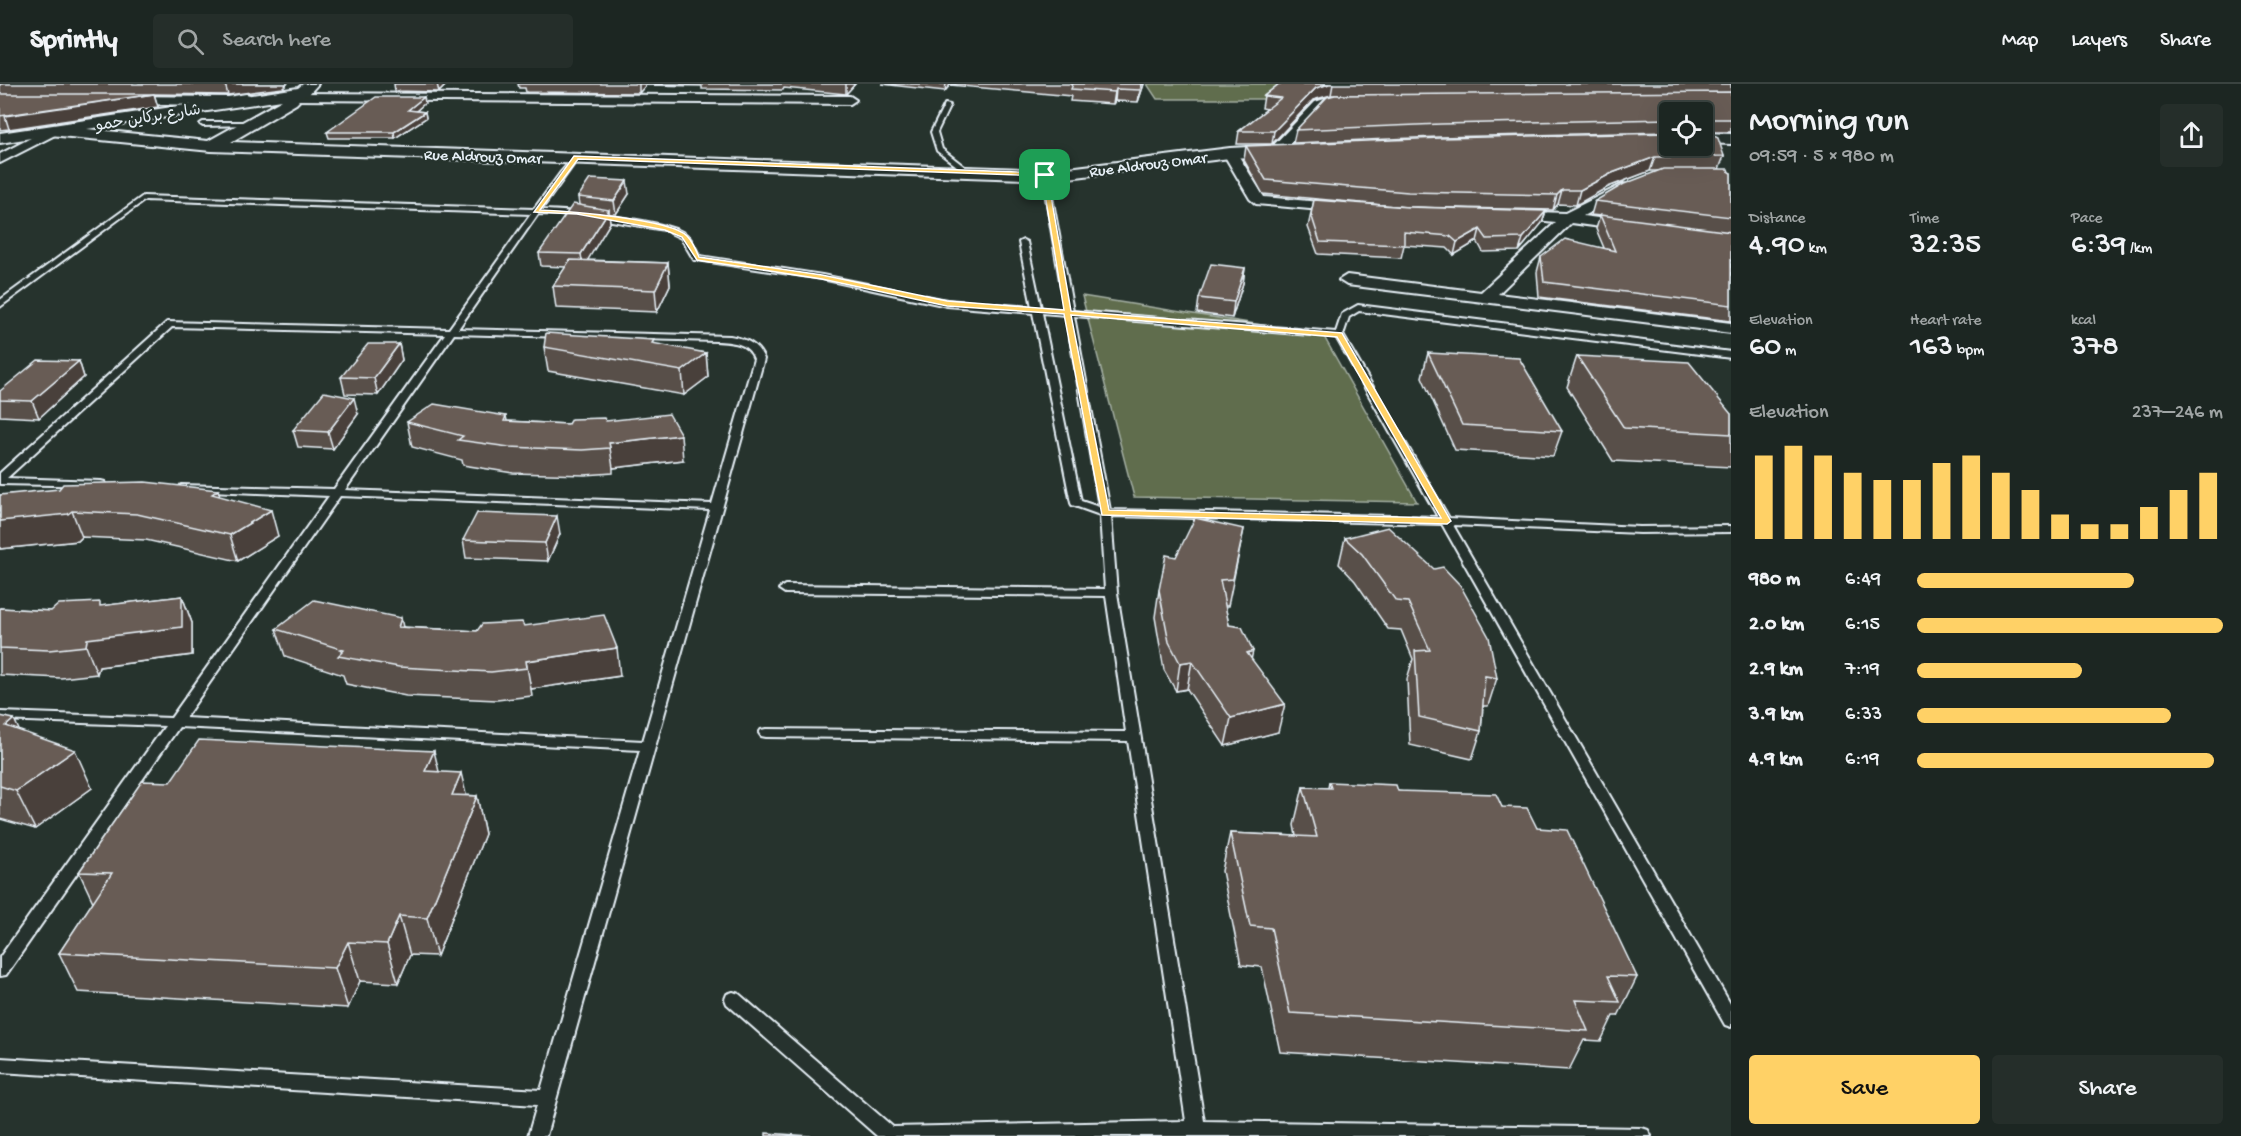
<!DOCTYPE html>
<html lang="en">
<head>
<meta charset="utf-8">
<style>
  :root { --surface:#1c2622; --page:#252e2a; --text:#f1f3f6; --muted:#a0a5a5; --line:#3a4340; --accent:#ffd166 }
  body { margin:0; font-family:"Gochi Hand","Playpen Sans Arabic",sans-serif; background:var(--page); color:var(--text); height:100vh; display:flex; flex-direction:column; font-size:22px; white-space:nowrap }
  * { box-sizing:border-box; margin:0 }
  p { font-size:20px; color:var(--muted) }
  .icon { flex:none; width:33px; height:33px; fill:none; stroke:currentColor; stroke-width:2; stroke-linecap:round; stroke-linejoin:round }
  .map { position:relative; flex:1; overflow:hidden }
  .side { display:flex; flex-direction:column; background:var(--surface); width:510px }
  .side>* { flex:none }
  .fabs { position:absolute; left:1659px; top:18px; display:grid; gap:12px }
  .fabs a { display:grid; place-items:center; width:54px; height:54px; border-radius:6px; background:var(--surface); box-shadow:0 6px 24px #0002,0 0 0 2px var(--line); font-size:30px }
  .pin { position:absolute; display:grid; place-items:center; width:51px; height:51px; color:#fff; margin:-26px; border-radius:12px; box-shadow:0 3px 9px #0006 }
  .round { display:grid; place-items:center; flex:none; width:63px; height:63px; border-radius:6px; background:var(--page) }
  .head { display:flex; align-items:center; justify-content:space-between; height:102px; padding:0 18px }
  h1 { font-size:33px; font-weight:600; line-height:45px }
  .stats { display:grid; grid-template-columns:repeat(3,1fr); gap:9px; height:102px; padding:6px 18px }
  .stats div { display:grid; align-content:center }
  .stats b { font-size:30px; font-weight:600 }
  .stats small { font-size:16px; font-weight:400 }
  .stats p { font-size:16px }
  .chart { height:168px; padding:12px 18px }
  .chart p { display:flex; justify-content:space-between }
  .chart svg { width:100%; height:108px; margin-top:6px; stroke:var(--accent); stroke-width:6 }
  .primary-button { display:flex; gap:12px; margin-top:auto; padding:12px 18px }
  .primary-button a { flex:1; height:69px; border-radius:6px; background:var(--accent); color:#111; font-size:24px; font-weight:600; line-height:69px; text-align:center }
  .primary-button a+a { background:var(--page); color:var(--text) }
  ul { padding:0 18px; list-style:none; font-size:20px }
  li { display:grid; grid-template-columns:96px 72px 1fr; align-items:center; height:45px }
  li i { height:15px; border-radius:8px; background:var(--accent) }
  header { display:flex; align-items:center; gap:36px; box-sizing:border-box; height:84px; padding:0 30px; background:var(--surface); border-bottom:2px solid var(--line) }
  header strong { font-size:28px }
  nav { display:flex; gap:33px; margin-inline-start:auto; font-size:21px }
  .search { width:420px; height:54px; background:var(--page); display:flex; align-items:center; gap:15px; box-sizing:border-box; padding:0 21px; border-radius:6px; color:var(--muted); font-size:22px }
  main { display:flex; flex:1; min-height:0 }
  .map>svg:first-child { display:block }
  .green { fill:#606d4e; stroke:#a4afa3; stroke-width:1.5 }
  .lines { fill:none; stroke-linecap:round; stroke-linejoin:round }
  .service-casing { stroke:#e8f1f8; stroke-width:4 }
  .minor-casing { stroke:#e8f1f8; stroke-width:4 }
  .tertiary-casing { stroke:#e8f1f8; stroke-width:4 }
  .service { fill:#26332d; fill-rule:evenodd }
  .minor { fill:#26332d; fill-rule:evenodd }
  .tertiary { fill:#26332d; fill-rule:evenodd }
  .wall { fill:#594f48; stroke:#e8f1f8; stroke-width:1.5 }
  .shaded-wall { fill:#49403b; stroke:#e8f1f8; stroke-width:1.5 }
  .building { fill:#685c54; stroke:#e8f1f8; stroke-width:1.5 }
  .route { fill:#ffd166; stroke:#fff; stroke-width:1.5; fill-rule:evenodd }
  .labels { text-anchor:middle; stroke-width:4.5; stroke-linejoin:round; paint-order:stroke }
  .far-street-label { font-size:16px; fill:#e8f1f8; stroke:#26332d }
</style>
</head>
<body>
<header>
<strong>Sprintly</strong>
<div class="search"><svg class="icon" aria-label="search" viewBox="0 0 24 24"><circle cx="10" cy="10" r="6"/><path d="M15 15l6 6"/></svg>Search here</div>
<nav><a>Map</a><a>Layers</a><a>Share</a></nav>
</header>
<main>
<div class="map">
<svg width="1731" height="1052" viewBox="0 0 1731 1052">
  <rect width="100%" height="100%" fill="#26332d"/>
  <filter id="ink" filterUnits="userSpaceOnUse"><feTurbulence type="fractalNoise" baseFrequency=".0167" numOctaves="2"/><feDisplacementMap in="SourceGraphic" scale="12" xChannelSelector="R" yChannelSelector="G"/><feConvolveMatrix kernelMatrix="1 2 1 2 8 2 1 2 1" color-interpolation-filters="sRGB"/></filter>
  <g filter="url(#ink)">
    <g class="green">
      <polygon points="1147,0 1301,0 1316,15 1157,15"/>
      <polygon points="1082,212 1323,251 1417,418 1134,413"/>
    </g>
    <g class="lines">
      <g class="service-casing">
        <g id="service">
          <polygon points="945,20 950,21 937,48 942,65 970,87 970,89 966,89 937,67 931,48"/>
          <polygon points="252,38 255,40 254,41 203,42 200,40 203,38"/>
          <path d="M 576,71 L 579,73 L 541,126 C 566,126 673,136 688,152 C 693,157 696,166 700,172 L 822,191 L 947,216 L 1032,223 L 1019,158 L 1023,156 L 1027,158 L 1041,224 L 1065,226 L 1042,91 L 1045,89 L 1048,91 L 1073,227 L 1336,248 L 1342,230 L 1358,221 L 1731,268 L 1731,274 L 1359,227 L 1349,233 L 1343,251 L 1449,434 L 1640,443 L 1731,442 L 1731,448 L 1640,449 L 1453,441 L 1731,921 L 1731,943 L 1725,941 L 1442,440 L 1111,432 L 1117,509 L 1204,1037 L 1642,1044 L 1648,1046 L 1651,1052 L 877,1052 L 727,920 L 725,915 L 727,910 L 733,908 L 739,910 L 893,1043 L 1186,1037 L 1128,657 L 766,653 L 761,652 L 759,649 L 761,646 L 766,645 L 1126,648 L 1106,512 L 785,509 L 779,505 L 785,501 L 1105,505 L 1100,431 L 1072,421 L 1071,419 L 1033,229 L 947,222 L 822,195 L 697,176 L 694,176 L 681,154 L 664,146 L 577,131 L 538,130 L 458,245 L 730,252 C 746,255 757,259 764,275 L 546,1052 L 528,1052 L 537,1021 L 0,988 L 0,974 L 541,1006 L 640,666 L 179,643 L 6,891 L 0,892 L 0,873 L 165,642 L 0,636 L 0,628 L 171,634 L 329,412 L 185,406 L 180,403 L 181,401 L 334,405 L 445,250 L 172,243 L 7,394 L 101,397 L 105,398 L 106,400 L 105,402 L 0,400 L 0,389 L 167,238 L 449,245 L 531,130 L 145,116 L 0,223 L 0,216 L 143,112 L 534,125 L 561,88 ZM 1042,229 L 1066,231 L 1099,423 L 1081,417 ZM 1074,232 L 1336,253 L 1438,433 L 1110,426 ZM 454,250 L 716,257 C 732,258 748,258 754,275 L 712,420 L 345,406 ZM 340,412 L 710,426 L 643,657 L 185,634 Z"/>
        </g>
      </g>
      <g class="minor-casing">
        <g id="minor">
          <polygon points="298,9 850,12 856,16 850,20 294,16 294,10"/>
          <polygon points="246,10 250,11 250,17 228,21 122,20 116,16 122,12 228,13"/>
          <polygon points="1351,12 1355,13 1355,19 1323,24 1280,70 1275,71 1268,67 1315,18 1331,13"/>
          <polygon points="52,43 58,47 57,50 0,79 0,70"/>
          <polygon points="1230,65 1235,66 1264,113 1343,120 1350,124 1343,128 1256,120 1250,115 1223,69"/>
          <polygon points="1623,100 1628,101 1630,104 1628,107 1583,132 1635,139 1638,142 1635,145 1630,147 1571,139 1498,210 1731,239 1731,249 1347,201 1339,196 1347,191 1481,208 1556,138 1513,134 1508,133 1506,130 1508,127 1565,129"/>
        </g>
      </g>
      <g class="tertiary-casing">
        <g id="tertiary">
          <path d="M 303,0 L 318,0 L 308,11 L 296,14 L 299,17 L 296,20 L 231,58 L 1052,86 L 1230,64 L 1286,61 L 1294,66 L 1286,71 L 1230,74 L 1052,96 L 211,67 L 50,51 L 0,59 L 0,49 L 298,4 ZM 282,16 L 208,57 L 87,45 Z"/>
          <polygon points="1702,49 1731,50 1731,60 1702,59"/>
        </g>
      </g>
      <use href="#service" class="service"/>
      <use href="#minor" class="minor"/>
      <use href="#tertiary" class="tertiary"/>
    </g>
    <g class="wall">
      <polygon points="0,0 287,0 283,4 228,11 154,10 158,23 9,45 0,46"/>
      <polygon points="394,0 447,0 439,8 395,7"/>
      <polygon points="518,0 855,0 846,10 784,4 783,6 702,5 702,2 646,1 639,9 526,8 525,4 519,4"/>
      <polygon points="881,0 1144,0 1138,18 1115,17 1113,20 1070,17 1071,12 950,1 945,7"/>
      <polygon points="1279,0 1731,0 1731,48 1707,48 1724,72 1719,85 1731,89 1731,237 1539,213 1537,188 1541,173 1604,164 1596,145 1600,132 1591,131 1595,117 1659,87 1650,87 1608,103 1576,121 1558,120 1553,126 1405,123 1263,110 1244,76 1246,62 1702,62 1702,28 1670,28 1670,48 1438,53 1293,59 1296,46 1359,11 1331,11 1313,16 1272,60 1237,60 1239,47 1267,25 1262,24 1264,12"/>
      <polygon points="424,13 425,19 416,27 425,28 426,34 395,54 329,54 327,48"/>
      <polygon points="629,110 616,130 609,130 610,139 587,176 668,179 670,201 657,228 556,224 553,202 566,183 541,182 539,169 579,121 578,113"/>
      <polygon points="1314,116 1408,123 1546,127 1542,139 1519,167 1483,168 1477,157 1454,171 1447,164 1404,161 1401,174 1318,170 1308,143"/>
      <polygon points="1245,184 1243,199 1232,234 1197,229 1199,214"/>
      <polygon points="399,260 402,276 378,311 345,310 341,293"/>
      <polygon points="544,263 706,269 708,293 684,311 548,287"/>
      <polygon points="1428,269 1562,347 1553,372 1455,366 1422,293"/>
      <polygon points="1577,272 1731,330 1731,383 1613,377 1567,303"/>
      <polygon points="79,277 84,293 39,334 0,332 0,307"/>
      <polygon points="358,330 333,365 298,363 293,346"/>
      <polygon points="506,332 507,337 568,340 606,337 683,376 613,384 613,389 585,391 513,389 463,381 462,376 412,363 407,338"/>
      <polygon points="218,406 220,412 278,452 238,477 146,456 82,453 78,457 0,465 0,411"/>
      <polygon points="1244,445 1228,522 1225,522 1229,541 1251,575 1278,648 1225,662 1187,605 1176,607 1164,586 1155,533 1159,506 1176,473"/>
      <polygon points="560,450 548,477 466,474 463,456"/>
      <polygon points="1345,454 1497,594 1488,622 1483,622 1481,647 1472,675 1410,661 1407,595 1413,575 1401,546 1388,545 1355,497 1339,480"/>
      <polygon points="182,512 192,539 192,571 99,583 97,590 61,594 0,591 0,524 51,527 101,522"/>
      <polygon points="524,542 620,592 531,605 532,612 497,616 406,612 346,600 343,591 285,572 276,545 403,543 477,547"/>
      <polygon points="0,632 92,704 35,745 0,735"/>
      <polygon points="439,688 466,711 477,712 485,750 437,872 410,871 398,899 360,897 348,924 78,908 59,869 93,818 79,788 170,698"/>
      <polygon points="1329,698 1398,707 1502,723 1537,744 1637,893 1618,932 1613,932 1601,957 1584,956 1569,986 1280,968 1262,883 1241,881 1222,787 1230,749 1296,752 1294,741 1303,703 1328,704"/>
    </g>
    <g class="shaded-wall">
      <polygon points="225,0 287,0 283,4 228,11"/>
      <polygon points="437,0 447,0 439,8"/>
      <polygon points="639,0 646,0 646,1 639,9"/>
      <polygon points="846,0 855,0 846,10"/>
      <polygon points="946,0 950,0 950,1 945,7"/>
      <polygon points="1142,0 1144,0 1138,18 1140,6"/>
      <polygon points="1329,0 1333,0 1331,11 1313,16 1272,60 1274,47 1316,4"/>
      <polygon points="1116,5 1115,17 1113,20 1115,8"/>
      <polygon points="154,10 158,23 9,45 5,32"/>
      <polygon points="424,13 425,19 409,33 408,26"/>
      <polygon points="425,28 426,34 395,54 394,48"/>
      <polygon points="1655,73 1650,87 1608,103 1576,121 1580,106 1612,89"/>
      <polygon points="627,97 629,110 616,130 614,117"/>
      <polygon points="1562,106 1558,120 1553,126 1557,111"/>
      <polygon points="609,126 610,139 583,184 581,170"/>
      <polygon points="1546,127 1542,139 1519,167 1523,154"/>
      <polygon points="1480,145 1477,157 1454,171 1457,158"/>
      <polygon points="668,179 670,201 657,228 655,206"/>
      <polygon points="1245,184 1243,199 1232,234 1234,218"/>
      <polygon points="399,260 402,276 378,311 374,294"/>
      <polygon points="706,269 708,293 684,311 682,287"/>
      <polygon points="79,277 84,293 39,334 32,317"/>
      <polygon points="354,314 358,330 333,365 328,348"/>
      <polygon points="681,351 683,376 613,384 610,364 609,359"/>
      <polygon points="218,406 226,432 212,410"/>
      <polygon points="271,426 278,452 238,477 230,451"/>
      <polygon points="72,427 82,453 78,457 0,465 0,437"/>
      <polygon points="557,432 560,450 548,477 545,459"/>
      <polygon points="182,512 192,539 192,571 99,583 97,590 86,562 87,555"/>
      <polygon points="401,534 407,562 398,543"/>
      <polygon points="617,564 620,592 531,605 526,577"/>
      <polygon points="1253,567 1247,595 1247,569"/>
      <polygon points="1192,577 1187,605 1176,607 1180,579"/>
      <polygon points="1285,620 1278,648 1225,662 1231,634"/>
      <polygon points="14,635 31,672 6,642"/>
      <polygon points="75,666 92,704 35,745 16,707"/>
      <polygon points="434,667 443,704 425,687"/>
      <polygon points="461,689 470,727 452,711"/>
      <polygon points="477,712 485,750 437,872 427,834"/>
      <polygon points="399,832 410,871 398,899 387,860"/>
      <polygon points="348,858 360,897 348,924 335,884"/>
    </g>
    <g class="building">
      <polygon points="1071,0 1142,0 1140,6 1116,5 1115,8 1071,5 1073,0"/>
      <polygon points="1279,0 1329,0 1316,4 1274,47 1239,47 1281,14 1264,12"/>
      <polygon points="1731,8 1731,35 1702,35 1702,28 1670,28 1670,35 1441,40 1296,46 1327,13 1335,11"/>
      <polygon points="0,10 154,10 0,32"/>
      <polygon points="376,13 424,13 408,26 425,28 394,48 327,48"/>
      <polygon points="1702,45 1718,54 1724,72 1655,73 1612,89 1580,106 1562,106 1557,111 1408,108 1266,96 1246,62 1441,54 1670,49 1670,62 1702,62"/>
      <polygon points="1663,85 1728,85 1729,88 1731,89 1731,133 1595,117 1624,100"/>
      <polygon points="590,95 627,97 614,117 578,113"/>
      <polygon points="1314,116 1408,123 1546,127 1523,154 1487,155 1480,145 1457,158 1450,152 1404,148 1404,161 1320,158 1311,130"/>
      <polygon points="573,120 609,126 581,170 539,169"/>
      <polygon points="1600,131 1731,148 1731,221 1544,198 1541,173 1565,155 1615,167"/>
      <polygon points="570,176 668,179 655,206 553,202"/>
      <polygon points="1211,180 1245,184 1234,218 1199,214"/>
      <polygon points="546,249 654,256 652,259 706,269 682,287 544,263"/>
      <polygon points="368,260 399,260 374,294 341,293"/>
      <polygon points="1428,269 1519,274 1562,347 1462,341"/>
      <polygon points="1577,272 1689,278 1731,330 1731,350 1624,344"/>
      <polygon points="38,276 79,277 32,317 0,316 0,307"/>
      <polygon points="324,308 354,314 328,348 293,346"/>
      <polygon points="434,320 506,332 504,337 568,340 571,335 604,334 606,337 669,330 681,351 609,359 610,364 582,366 509,363 458,356 463,352 407,338"/>
      <polygon points="145,398 218,406 212,410 271,426 230,451 137,430 72,427 68,430 0,437 0,411 59,405 63,400"/>
      <polygon points="477,429 557,432 545,459 463,456"/>
      <polygon points="1195,434 1244,445 1233,495 1220,496 1229,541 1242,543 1253,567 1247,569 1285,620 1231,634 1192,577 1180,579 1169,558 1159,506 1166,471 1176,473"/>
      <polygon points="1388,443 1434,485 1443,483 1460,501 1489,553 1497,594 1485,592 1481,647 1419,633 1415,567 1430,566 1408,518 1396,517 1362,470 1345,454"/>
      <polygon points="182,512 182,543 87,555 86,562 49,566 0,564 0,524 51,527 59,520 100,518 100,522"/>
      <polygon points="314,516 401,534 398,543 477,547 482,540 522,538 524,542 604,531 617,564 526,577 527,584 491,588 399,583 338,572 344,566 276,545"/>
      <polygon points="0,632 14,635 6,642 75,666 16,707 0,702"/>
      <polygon points="199,656 434,667 425,687 461,689 452,711 477,712 427,834 399,832 387,860 348,858 335,884 59,869 112,789 79,788 142,697 170,698"/>
      <polygon points="1329,698 1396,701 1398,707 1496,710 1502,723 1527,724 1537,744 1567,746 1637,893 1608,892 1620,918 1575,916 1588,947 1290,929 1271,844 1250,842 1230,749 1317,753 1303,703 1331,704"/>
      <polygon points="766,1049 811,1052 766,1052"/>
    </g>
  </g>
  <path class="route" d="M 574,72 L 1047,89 L 1071,227 L 1342,249 L 1451,437 L 1447,440 L 1102,431 L 1064,230 L 947,222 L 822,195 L 697,176 L 682,153 L 665,146 L 577,130 L 534,128 ZM 578,75 L 1042,92 L 1064,226 L 947,217 L 822,191 L 699,173 C 696,166 692,157 687,152 C 671,135 566,127 540,126 ZM 1071,231 L 1337,253 L 1441,434 L 1109,426 Z"/>
  <g class="labels">
    <g class="far-street-label">
      <text transform="translate(148 32) rotate(-9)" y="6">شارع بركاين حمو</text>
      <text transform="translate(483 71) rotate(2)" y="6">Rue Aldrouz Omar</text>
      <text transform="translate(1148 79) rotate(-7)" y="6">Rue Aldrouz Omar</text>
    </g>
  </g>
</svg>
<div class="fabs">
<a><svg class="icon" aria-label="locate" viewBox="0 0 24 24"><circle cx="12" cy="12" r="6"/><path d="M12 2v4M12 18v4M2 12h4M18 12h4"/></svg></a>
</div>
<div class="pin" style="left:1045px;top:91px;background:#1e9e55"><svg class="icon" aria-label="arrive" viewBox="0 0 24 24"><path d="M6 21V4h12l-3 4 3 4H6"/></svg></div>
</div>
<section class="side">
<div class="head"><div><h1>Morning run</h1><p>09:59 · 5 × 980 m</p></div><a class="round"><svg class="icon" aria-label="share" viewBox="0 0 24 24"><path d="M12 15V3M7 8l5-5 5 5M5 13v7h14v-7"/></svg></a></div>
<div class="stats">
<div><p>Distance</p><b>4.90<small> km</small></b></div>
<div><p>Time</p><b>32:35</b></div>
<div><p>Pace</p><b>6:39<small> /km</small></b></div>
</div>
<div class="stats">
<div><p>Elevation</p><b>60<small> m</small></b></div>
<div><p>Heart rate</p><b>163<small> bpm</small></b></div>
<div><p>kcal</p><b>378</b></div>
</div>
<div class="chart"><p><span>Elevation</span>237–246 m</p>
<svg viewBox="0 0 160 44" preserveAspectRatio="none"><path d="M5 44V10M15 44V6M25 44V10M35 44V17M45 44V20M55 44V20M65 44V13M75 44V10M85 44V17M95 44V24M105 44V34M115 44V38M125 44V38M135 44V31M145 44V24M155 44V17"/></svg>
</div>
<ul>
<li><b>980 m</b>6:49<i style="width:71%"></i></li>
<li><b>2.0 km</b>6:15<i style="width:100%"></i></li>
<li><b>2.9 km</b>7:19<i style="width:54%"></i></li>
<li><b>3.9 km</b>6:33<i style="width:83%"></i></li>
<li><b>4.9 km</b>6:19<i style="width:97%"></i></li>
</ul>
<div class="primary-button"><a>Save</a><a>Share</a></div>
</section>
</main>
</body>
</html>
